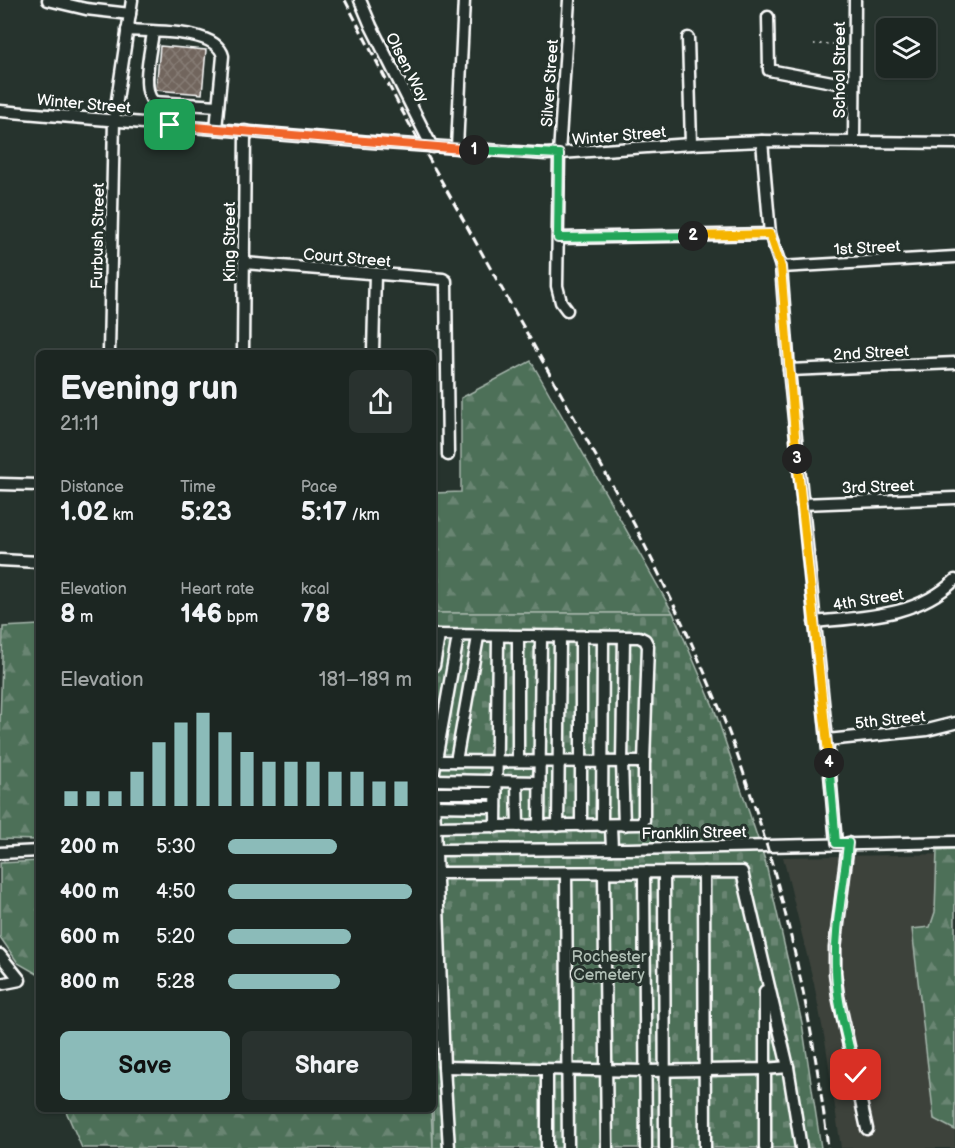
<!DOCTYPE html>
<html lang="en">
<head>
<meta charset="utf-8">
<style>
  :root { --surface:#1c2622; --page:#29322f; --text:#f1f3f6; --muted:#a0a5a5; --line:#3a4340; --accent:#8bbbb9 }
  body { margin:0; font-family:"Balsamiq Sans",sans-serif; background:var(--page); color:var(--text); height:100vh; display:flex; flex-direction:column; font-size:22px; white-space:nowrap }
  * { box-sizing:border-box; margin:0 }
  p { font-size:20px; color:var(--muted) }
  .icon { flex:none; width:33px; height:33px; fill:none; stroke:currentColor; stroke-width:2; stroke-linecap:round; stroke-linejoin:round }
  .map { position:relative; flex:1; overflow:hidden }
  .details { position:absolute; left:36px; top:350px; width:400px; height:762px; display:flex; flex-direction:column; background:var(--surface); border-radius:9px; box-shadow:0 2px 4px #0004,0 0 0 2px var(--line) }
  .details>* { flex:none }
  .tools { position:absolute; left:876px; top:18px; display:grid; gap:12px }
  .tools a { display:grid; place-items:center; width:60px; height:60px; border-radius:9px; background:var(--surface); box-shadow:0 2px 4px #0004,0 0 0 2px var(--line); font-size:30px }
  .pin { position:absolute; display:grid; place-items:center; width:51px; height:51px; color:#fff; margin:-26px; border-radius:12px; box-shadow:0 3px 9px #0006 }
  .km { position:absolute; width:30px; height:30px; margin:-15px; border-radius:50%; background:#222; color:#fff; font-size:16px; line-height:30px; text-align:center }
  .round { display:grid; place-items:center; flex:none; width:63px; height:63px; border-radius:9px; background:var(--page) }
  .summary { display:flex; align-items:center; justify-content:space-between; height:102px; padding:0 24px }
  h1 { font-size:33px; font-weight:800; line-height:45px }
  .metrics { display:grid; grid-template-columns:repeat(3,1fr); gap:9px; height:102px; padding:6px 24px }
  .metrics div { display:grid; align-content:center }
  .metrics b { font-size:26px; font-weight:800 }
  .metrics small { font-size:16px; font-weight:400 }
  .metrics p { font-size:16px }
  .chart { height:168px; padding:12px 24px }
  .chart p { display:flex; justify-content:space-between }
  .chart svg { width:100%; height:108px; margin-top:6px; stroke:var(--accent); stroke-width:6 }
  .cta { display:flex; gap:12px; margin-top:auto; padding:12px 24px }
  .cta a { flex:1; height:69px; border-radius:9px; background:var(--accent); color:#111; font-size:24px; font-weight:800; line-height:69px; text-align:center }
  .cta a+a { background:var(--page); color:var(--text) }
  ul { padding:0 24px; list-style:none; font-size:20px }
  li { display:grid; grid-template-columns:96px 72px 1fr; align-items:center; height:45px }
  li i { height:15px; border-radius:8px; background:var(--accent) }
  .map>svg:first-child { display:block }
  .built { fill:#3c423b }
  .forest { fill:url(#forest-firs); stroke:#a6b7ac; stroke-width:1.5 }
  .cemetery { fill:url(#cemetery-stones); stroke:#a6b7ac; stroke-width:1.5 }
  .building { fill:url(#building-cross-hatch); stroke:#fff; stroke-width:1.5 }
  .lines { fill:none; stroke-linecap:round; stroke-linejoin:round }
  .minor-casing { stroke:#fff; stroke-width:15 }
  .path { stroke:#fff; stroke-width:1.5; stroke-dasharray:1.5 4.5; stroke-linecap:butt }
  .minor { stroke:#26332d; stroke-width:10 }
  .rail { stroke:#fff; stroke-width:3; stroke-dasharray:9 4.5; stroke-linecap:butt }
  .split-1-casing { stroke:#fff; stroke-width:12 }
  .split-2-casing { stroke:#fff; stroke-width:12 }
  .split-3-casing { stroke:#fff; stroke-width:12 }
  .split-4-casing { stroke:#fff; stroke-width:12 }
  .split-5-casing { stroke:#fff; stroke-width:12 }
  .split-1 { stroke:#f0652b; stroke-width:8 }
  .split-2 { stroke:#22a559; stroke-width:8 }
  .split-3 { stroke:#f5b400; stroke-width:8 }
  .split-4 { stroke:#f5b400; stroke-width:8 }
  .split-5 { stroke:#22a559; stroke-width:8 }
  .labels { text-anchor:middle; stroke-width:6; stroke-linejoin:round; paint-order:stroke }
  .street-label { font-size:16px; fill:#fff; stroke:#26332d }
  .park-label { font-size:16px; fill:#afbeb4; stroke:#26332d }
</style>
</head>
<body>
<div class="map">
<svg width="955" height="1148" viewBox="0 0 955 1148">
  <defs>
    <pattern id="forest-firs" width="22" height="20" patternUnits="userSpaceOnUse" patternTransform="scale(1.5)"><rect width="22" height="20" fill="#4e6f59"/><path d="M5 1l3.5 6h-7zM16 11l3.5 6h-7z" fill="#698572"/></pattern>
    <pattern id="cemetery-stones" width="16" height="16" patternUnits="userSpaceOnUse" patternTransform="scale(1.5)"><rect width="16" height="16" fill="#4e6f59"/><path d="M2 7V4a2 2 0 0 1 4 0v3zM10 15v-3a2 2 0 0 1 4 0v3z" fill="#698572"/></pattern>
    <pattern id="building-cross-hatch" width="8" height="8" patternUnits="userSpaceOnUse" patternTransform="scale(1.5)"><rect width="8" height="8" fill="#71655d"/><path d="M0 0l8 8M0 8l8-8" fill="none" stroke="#867c75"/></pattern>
  </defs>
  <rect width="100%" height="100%" fill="#26332d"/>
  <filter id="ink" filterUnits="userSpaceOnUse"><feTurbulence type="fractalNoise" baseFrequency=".0167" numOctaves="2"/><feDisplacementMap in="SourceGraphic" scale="12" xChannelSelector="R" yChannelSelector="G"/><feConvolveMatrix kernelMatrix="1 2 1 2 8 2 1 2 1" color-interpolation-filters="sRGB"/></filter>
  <g filter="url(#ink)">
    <polygon class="built" points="955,854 955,1148 841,1148 826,1046 814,984 783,857"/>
    <g class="forest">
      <polygon points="531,361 673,613 434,613 434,493 461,492 461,398"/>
      <polygon points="39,625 39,840 0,839 0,723 3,627"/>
      <polygon points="955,849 955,1130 934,1119 912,929 930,927 935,912 937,850"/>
      <polygon points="39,861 39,975 18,963 0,937 0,863"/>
      <polygon points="65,1109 431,1109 433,1148 82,1148"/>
    </g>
    <polygon class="cemetery" points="434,613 673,613 714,708 765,860 802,1023 821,1148 433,1148"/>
    <polygon class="building" points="160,46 206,50 202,94 156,90"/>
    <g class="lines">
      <g class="minor-casing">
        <g id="minor">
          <polyline points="48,0 86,9 130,14"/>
          <polyline points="360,0 371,26 432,147"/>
          <polyline points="768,17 769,70 853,86"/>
          <path d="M 127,30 C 151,32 216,28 223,56 L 216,129"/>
          <path d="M 153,32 C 151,49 140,91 154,102 L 218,106"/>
          <polyline points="688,38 691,144"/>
          <polyline points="0,111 371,142 546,154 691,144 762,141 955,143"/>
          <polyline points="762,141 770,234 781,267 789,370 827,740 836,843"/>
          <polyline points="854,141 855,0"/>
          <polyline points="457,148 464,0"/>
          <polyline points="558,238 770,234"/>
          <polyline points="244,263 443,279 446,281 448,455"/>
          <polyline points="781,267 955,257"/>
          <polyline points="567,310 561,302 557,286 559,154 569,0"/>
          <polyline points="109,352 114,120 132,0"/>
          <polyline points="243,352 245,131"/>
          <polyline points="373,352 375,274"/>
          <polyline points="789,370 955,363"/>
          <polyline points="0,484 39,485"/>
          <polyline points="802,504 955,498"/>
          <polyline points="0,560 39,562"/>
          <path d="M 814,622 C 864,617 917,617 955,580"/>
          <polyline points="434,635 639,637 645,640 648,646 644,762 644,820 640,824 434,827"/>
          <polyline points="624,637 622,762 624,825"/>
          <polyline points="434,666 439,636"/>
          <polyline points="827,740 927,730 955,723"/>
          <polyline points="435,761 644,762"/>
          <polyline points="456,761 478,637"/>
          <polyline points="518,761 518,637"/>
          <polyline points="434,771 458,637"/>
          <polyline points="434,780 539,782"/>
          <polyline points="517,782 518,826"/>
          <polyline points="434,793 496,793"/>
          <polyline points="434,800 444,1067 449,1148"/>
          <polyline points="434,806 496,807"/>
          <polyline points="539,826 541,637"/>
          <polyline points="558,826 560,637"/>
          <polyline points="581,826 581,637"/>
          <polyline points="602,826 603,637"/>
          <polyline points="611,826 612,849"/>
          <polyline points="496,827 498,637"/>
          <polyline points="848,843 835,948 835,973 838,996 867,1129"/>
          <polyline points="434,850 628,849 955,842"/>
          <polyline points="0,853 39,851"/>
          <polyline points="704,872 705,1148"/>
          <polyline points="437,873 742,872 788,1067 801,1148"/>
          <polyline points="566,873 568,1148"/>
          <polyline points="604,873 607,1148"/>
          <polyline points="644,873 646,1148"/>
          <polyline points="664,873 665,1148"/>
          <polyline points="0,955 20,980 0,984"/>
          <polyline points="765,991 765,1148"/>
          <polyline points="444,1067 646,1071 765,1069 788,1067"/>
          <polyline points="547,1148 547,1070"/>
        </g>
      </g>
      <polyline class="path" points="814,44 845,44"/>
      <use href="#minor" class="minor"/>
      <path class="rail" d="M 345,0 L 401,109 L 634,524 C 668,591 701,660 728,730 C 778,862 812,1008 828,1148"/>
    </g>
  </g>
  <g class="lines" filter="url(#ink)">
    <g class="split-1-casing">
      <polyline id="split-1" points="170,125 474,150"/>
    </g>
    <g class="split-2-casing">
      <polyline id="split-2" points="474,150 559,154 558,238 693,236"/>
    </g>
    <g class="split-3-casing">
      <polyline id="split-3" points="693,236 770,234 781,267 797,459"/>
    </g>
    <g class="split-4-casing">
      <polyline id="split-4" points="797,459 829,763"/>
    </g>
    <g class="split-5-casing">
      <path id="split-5" d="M 829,763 L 836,843 L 848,843 C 844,885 834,928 836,971 C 837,1006 848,1041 856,1075"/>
    </g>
    <use href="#split-1" class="split-1"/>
    <use href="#split-2" class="split-2"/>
    <use href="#split-3" class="split-3"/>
    <use href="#split-4" class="split-4"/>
    <use href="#split-5" class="split-5"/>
  </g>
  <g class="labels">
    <g class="street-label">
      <text transform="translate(408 67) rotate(63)" y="6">Olsen Way</text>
      <text transform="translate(839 70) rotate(-90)" y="6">School Street</text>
      <text transform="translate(549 83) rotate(-86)" y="6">Silver Street</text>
      <text transform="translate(84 103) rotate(5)" y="6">Winter Street</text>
      <text transform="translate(619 135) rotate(-5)" y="6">Winter Street</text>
      <text transform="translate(97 236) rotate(-89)" y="6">Furbush Street</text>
      <text transform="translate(229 242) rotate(-90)" y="6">King Street</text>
      <text transform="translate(867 247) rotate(-3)" y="6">1st Street</text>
      <text transform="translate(347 257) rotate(5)" y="6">Court Street</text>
      <text transform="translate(871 352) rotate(-3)" y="6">2nd Street</text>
      <text transform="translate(878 486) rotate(-2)" y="6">3rd Street</text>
      <text transform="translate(868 599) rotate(-9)" y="6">4th Street</text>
      <text transform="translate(890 719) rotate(-6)" y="6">5th Street</text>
      <text transform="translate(694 832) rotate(-1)" y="6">Franklin Street</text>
    </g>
    <g class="park-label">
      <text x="609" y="962">Rochester<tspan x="609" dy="18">Cemetery</tspan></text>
    </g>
  </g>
</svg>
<div class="tools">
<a><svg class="icon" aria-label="layers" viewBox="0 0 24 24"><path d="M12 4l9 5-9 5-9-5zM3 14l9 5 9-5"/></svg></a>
</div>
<div class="pin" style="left:170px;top:125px;background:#1e9e55"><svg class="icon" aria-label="arrive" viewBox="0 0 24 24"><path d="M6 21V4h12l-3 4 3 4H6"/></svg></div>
<div class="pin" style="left:856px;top:1075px;background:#d93025"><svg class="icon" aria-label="check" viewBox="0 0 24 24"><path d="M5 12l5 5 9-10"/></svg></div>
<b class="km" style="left:474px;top:150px">1</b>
<b class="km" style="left:693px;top:236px">2</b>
<b class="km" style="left:797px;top:459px">3</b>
<b class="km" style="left:829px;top:763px">4</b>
<section class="details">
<div class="summary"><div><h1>Evening run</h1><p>21:11</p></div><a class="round"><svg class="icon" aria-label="share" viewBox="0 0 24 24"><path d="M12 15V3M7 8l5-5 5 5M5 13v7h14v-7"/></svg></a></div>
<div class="metrics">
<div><p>Distance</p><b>1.02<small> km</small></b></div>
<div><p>Time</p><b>5:23</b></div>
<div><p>Pace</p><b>5:17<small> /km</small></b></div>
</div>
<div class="metrics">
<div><p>Elevation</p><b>8<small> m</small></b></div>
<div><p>Heart rate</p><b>146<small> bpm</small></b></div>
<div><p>kcal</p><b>78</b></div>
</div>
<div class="chart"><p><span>Elevation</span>181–189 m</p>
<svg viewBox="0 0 160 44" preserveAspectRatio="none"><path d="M5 44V38M15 44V38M25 44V38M35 44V30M45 44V18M55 44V10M65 44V6M75 44V14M85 44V22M95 44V26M105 44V26M115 44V26M125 44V30M135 44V30M145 44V34M155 44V34"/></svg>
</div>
<ul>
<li><b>200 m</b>5:30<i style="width:59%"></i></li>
<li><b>400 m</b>4:50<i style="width:100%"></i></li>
<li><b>600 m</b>5:20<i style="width:67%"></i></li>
<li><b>800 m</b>5:28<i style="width:61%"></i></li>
</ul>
<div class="cta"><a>Save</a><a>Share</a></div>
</section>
</div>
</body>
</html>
